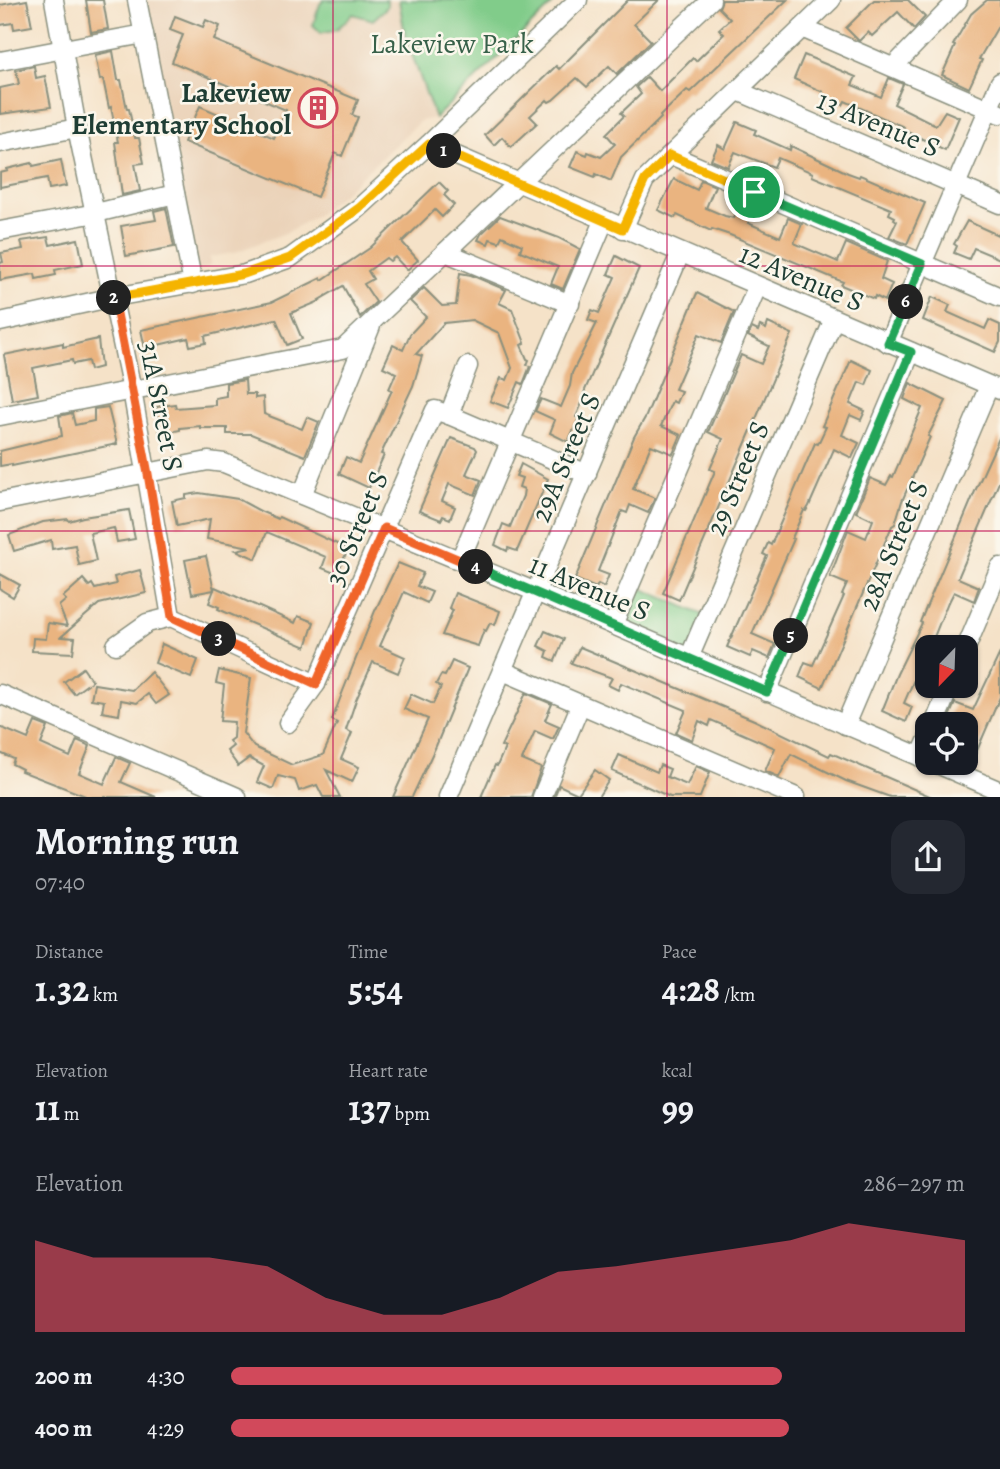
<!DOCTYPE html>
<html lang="en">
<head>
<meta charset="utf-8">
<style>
  :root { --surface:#171b24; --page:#242831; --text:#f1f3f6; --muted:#9ea1a6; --accent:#d1495b }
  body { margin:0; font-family:Alegreya,serif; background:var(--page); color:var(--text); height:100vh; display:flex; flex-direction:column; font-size:26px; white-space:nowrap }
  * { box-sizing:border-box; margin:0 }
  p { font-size:23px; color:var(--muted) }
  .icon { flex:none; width:38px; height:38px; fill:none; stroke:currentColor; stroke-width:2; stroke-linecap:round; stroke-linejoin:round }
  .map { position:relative; height:797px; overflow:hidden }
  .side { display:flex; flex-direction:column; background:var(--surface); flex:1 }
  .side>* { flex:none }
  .needle { width:46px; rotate:203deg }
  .controls { position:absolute; left:915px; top:635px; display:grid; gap:14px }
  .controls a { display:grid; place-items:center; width:63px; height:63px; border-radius:14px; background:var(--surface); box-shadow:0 2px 5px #0004; font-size:35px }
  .pin { position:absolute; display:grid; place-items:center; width:60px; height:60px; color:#fff; margin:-30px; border:4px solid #fff; border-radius:50%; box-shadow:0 2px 7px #0007 }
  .km { position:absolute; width:35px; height:35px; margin:-18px; border-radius:50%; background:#222; color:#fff; font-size:19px; line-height:35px; text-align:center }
  .round { display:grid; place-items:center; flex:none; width:74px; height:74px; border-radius:21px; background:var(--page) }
  .overview { display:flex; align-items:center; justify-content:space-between; height:119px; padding:0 35px }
  h1 { font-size:38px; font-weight:700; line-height:52px }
  .metrics { display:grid; grid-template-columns:repeat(3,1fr); gap:10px; height:119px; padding:7px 35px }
  .metrics div { display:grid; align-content:center }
  .metrics b { font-size:35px; font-weight:700 }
  .metrics small { font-size:19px; font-weight:400 }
  .metrics p { font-size:19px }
  .chart { height:196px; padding:14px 35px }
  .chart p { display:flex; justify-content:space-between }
  .chart svg { width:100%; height:126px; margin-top:7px; fill:var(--accent); opacity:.7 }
  ul { padding:0 35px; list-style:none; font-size:23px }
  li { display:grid; grid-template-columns:112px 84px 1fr; align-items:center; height:52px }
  li i { height:18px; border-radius:9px; background:var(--accent) }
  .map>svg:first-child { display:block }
  .built { fill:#ebd3b9 }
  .green { fill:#81cc8a; stroke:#50845f; stroke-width:2 }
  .building { fill:#eab480 }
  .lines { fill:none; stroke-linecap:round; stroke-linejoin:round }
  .minor-casing { stroke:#8a907e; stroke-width:21 }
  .minor { stroke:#fff; stroke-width:18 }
  .split-1-casing { stroke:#fff; stroke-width:14 }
  .split-2-casing { stroke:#fff; stroke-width:14 }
  .split-3-casing { stroke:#fff; stroke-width:14 }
  .split-4-casing { stroke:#fff; stroke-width:14 }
  .split-5-casing { stroke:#fff; stroke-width:14 }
  .split-6-casing { stroke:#fff; stroke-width:14 }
  .split-7-casing { stroke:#fff; stroke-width:14 }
  .split-1 { stroke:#f5b400; stroke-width:9 }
  .split-2 { stroke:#f5b400; stroke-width:9 }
  .split-3 { stroke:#f0652b; stroke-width:9 }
  .split-4 { stroke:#f0652b; stroke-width:9 }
  .split-5 { stroke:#22a559; stroke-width:9 }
  .split-6 { stroke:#22a559; stroke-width:9 }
  .split-7 { stroke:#22a559; stroke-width:9 }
  .grid { fill:none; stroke:#c2185b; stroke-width:2; stroke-opacity:0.55 }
  .labels { text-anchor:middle; stroke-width:5; stroke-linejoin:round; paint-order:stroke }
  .park-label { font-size:28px; fill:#38614a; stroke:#fbf7ec }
  .poi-label { font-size:28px; font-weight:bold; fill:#1f3d34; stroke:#fbf7ec; text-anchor:end }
  .street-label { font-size:28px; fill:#1f3d34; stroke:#fbf7ec }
</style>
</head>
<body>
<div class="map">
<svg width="1000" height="797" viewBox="0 0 1000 797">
  <rect width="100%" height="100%" fill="#fbf7ec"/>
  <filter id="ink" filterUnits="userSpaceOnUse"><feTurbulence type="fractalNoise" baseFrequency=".0143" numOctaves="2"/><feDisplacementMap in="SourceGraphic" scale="14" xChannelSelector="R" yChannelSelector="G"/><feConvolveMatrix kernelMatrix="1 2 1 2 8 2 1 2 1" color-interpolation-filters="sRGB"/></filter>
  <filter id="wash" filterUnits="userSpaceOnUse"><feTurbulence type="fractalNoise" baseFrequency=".00686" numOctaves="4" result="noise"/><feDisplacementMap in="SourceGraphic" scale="28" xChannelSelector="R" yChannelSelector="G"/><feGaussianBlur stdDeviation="1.57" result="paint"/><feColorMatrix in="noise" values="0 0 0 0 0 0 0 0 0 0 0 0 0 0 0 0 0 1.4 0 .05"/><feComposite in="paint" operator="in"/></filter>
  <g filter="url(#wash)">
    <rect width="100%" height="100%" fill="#f5e2c8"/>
    <polygon class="built" points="146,0 399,0 405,35 435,118 420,121 347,190 318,214 288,232 233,253 210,257 210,266 197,271"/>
    <g class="green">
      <polygon points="324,0 387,0 387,7 373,20 353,14 337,29 321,33 313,25 320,4"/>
      <polygon points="399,0 557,0 435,118 405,35"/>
      <polygon points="636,586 706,616 689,658 618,627"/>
    </g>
    <g id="blocks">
      <g class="building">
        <polygon points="27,0 32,26 14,29 13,23 0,25 0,5"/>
        <polygon points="86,0 103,0 108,29 91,32"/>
        <polygon points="628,0 659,0 634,24 651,41 617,74 609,66 587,87 577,78 553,100 549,102 547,100 530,116 537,123 511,147 502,137 494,145 485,135 556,66 559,69"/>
        <polygon points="722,0 787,0 690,92 687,90 660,116 661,118 621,157 611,181 596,174 595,177 570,167 577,151 587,155 588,152 601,157 615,144 606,134 624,116 621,113 641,94 636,87 647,77 660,91 693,58 696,61 724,34 719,29 730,19 719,8"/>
        <polygon points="874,0 908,0 925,17 914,29 898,12 872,36 868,32 859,41 846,28"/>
        <polygon points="987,0 1000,0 1000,23 979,59 982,60 969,88 942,75 955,46 953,45 971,14"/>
        <polygon points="175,16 203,27 206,20 220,26 214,40 358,100 352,115 358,117 342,156 335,153 317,197 184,142 200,106 274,138 286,110 172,62 183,35 170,30"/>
        <polygon points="113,51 118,80 121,80 127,109 129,109 135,138 139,138 144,163 135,164 140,191 122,195 115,142 118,142 111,107 109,108 103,79 100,80 95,55"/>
        <polygon points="804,55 856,77 852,85 881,97 889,78 903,84 894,104 936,125 945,111 959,117 945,150 912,134 903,129 904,127 845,101 843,105 822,94 823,92 794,79"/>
        <polygon points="34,66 36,78 45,76 51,107 0,114 0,88 19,84 16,70"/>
        <polygon points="737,122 756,130 754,134 790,150 791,146 848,173 859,177 860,175 925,203 907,244 889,237 897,221 894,219 895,217 889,214 891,209 812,176 813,173 778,158 774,167 735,152 728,167 711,160 718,145 725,149"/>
        <polygon points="61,160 66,186 49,189 47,178 0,187 0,173 8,171 7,169 32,163 33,166"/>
        <polygon points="674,179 697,190 701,180 715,186 706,208 725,216 734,218 743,198 757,204 748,223 780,237 788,218 802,224 794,243 838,262 846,243 887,261 881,279 892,284 885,301 875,296 874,299 841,285 843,282 730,235 712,229 711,231 677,215 675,218 658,210"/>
        <polygon points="439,182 448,191 444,195 454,205 442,217 435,210 402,242 418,260 407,270 395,257 390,261 386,258 368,271 373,279 364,284 376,302 360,317 343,286 319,300 320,301 291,313 302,339 287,345 276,319 205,336 206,343 190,346 188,338 145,348 141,330 272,302 321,278 322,280 370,248"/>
        <polygon points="166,208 174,247 126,256 121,226 156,220 154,211"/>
        <polygon points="500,216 559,238 580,249 563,289 551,284 558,267 520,251 522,245 502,236 499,242 490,239 488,244 478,240 481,234"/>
        <polygon points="967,221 1000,236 1000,259 974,248 969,259 954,253 957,246 954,244"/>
        <polygon points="48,237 50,245 78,239 83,264 55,270 56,275 36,279 35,274 0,280 0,263 3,262 1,253 23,249 21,241"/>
        <polygon points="616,256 639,268 585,390 583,401 576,417 579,418 568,442 550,433 555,420 535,411 541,399 561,407 570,386 572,373 597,323 588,320 592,310 599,313 615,277 608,274"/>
        <polygon points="460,273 471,275 506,290 499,303 512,309 525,343 521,345 527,359 529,360 527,365 530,366 523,384 519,382 508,408 490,401 501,378 507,380 512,368 499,333 472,320 444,323 416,354 422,356 413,386 381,454 384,455 369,488 339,474 346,457 359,463 392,390 389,389 396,373 383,367 393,345 403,350 410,334 426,317 410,301 424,288 442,306 456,305"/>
        <polygon points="697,293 734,312 721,343 699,334 675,389 681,391 676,403 672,401 661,426 681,435 673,454 651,445 633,489 655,498 648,513 630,505 627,513 622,511 598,571 609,575 604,587 598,584 596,588 575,579 634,437 646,416"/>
        <polygon points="932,297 950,305 947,312 985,329 989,320 1000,325 1000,342 995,352 923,320"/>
        <polygon points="768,323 792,334 679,600 663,593 715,471 710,469 723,439 708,432 741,355 761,364 769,346 748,336 752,328 758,331 760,326 766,329"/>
        <polygon points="98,339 101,367 90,370 88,361 73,364 72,360 33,368 38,395 12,400 4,355 63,343 63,347"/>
        <polygon points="851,360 872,370 866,385 859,382 850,404 865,411 861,420 850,415 842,435 859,443 852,458 834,449 809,506 806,511 804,510 792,538 794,539 752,634 775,644 769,658 753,651 750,657 727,647 767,556 763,554 768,543 771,545 815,443 818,444 826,427 822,426"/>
        <polygon points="245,380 246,394 255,394 255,398 263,397 264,414 302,429 307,417 319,422 305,456 251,434 227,434 227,428 200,428 200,426 180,428 180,430 160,434 156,407 175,404 176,408 215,405 215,398 226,396 226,383"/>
        <polygon points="910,383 946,401 928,436 930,437 902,501 895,524 892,526 822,688 799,677 805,662 813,665 844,596 842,595 847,584 830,577 848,530 866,538 873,520 856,512 870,478 886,485 891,476 893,477 922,408 904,399"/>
        <polygon points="108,407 117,444 12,466 12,464 0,466 0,451 62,436 59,416 72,413 75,425 94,421 94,409"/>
        <polygon points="1000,436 1000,480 958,578 979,587 974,601 954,592 949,602 948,602 922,667 920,666 904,703 912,707 906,722 882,711 897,674 922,623 920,622 976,489"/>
        <polygon points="451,438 475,447 477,450 466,474 481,480 475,495 449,484 442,501 455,507 450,519 443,516 441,520 419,511"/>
        <polygon points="521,464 548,479 517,551 508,548 507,551 495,545 503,524 510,527 523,496 524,489 519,487 522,478 516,476"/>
        <polygon points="199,493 238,499 260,511 278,519 279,517 348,549 337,574 322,568 326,557 267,532 256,559 236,550 250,547 207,539 210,519 177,526 172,501 186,498 186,495"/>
        <polygon points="129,510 135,539 117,542 114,528 90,533 96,561 79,565 75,545 52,549 51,540 14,551 9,535 43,522 68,519 69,521 83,517"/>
        <polygon points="206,556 214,590 192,594 185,560"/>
        <polygon points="398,563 423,573 417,586 432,592 427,603 404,592 380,646 405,657 398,673 373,662 356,700 346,730 352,733 341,759 359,767 352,782 326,770 340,797 323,797 317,785 299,791 295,780 278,776 273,789 257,782 264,766 249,758 238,766 227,751 233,746 229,741 233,738 234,722 220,721 224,685 216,683 219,670 251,678 243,733 254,747 292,765 323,755 337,723 332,720 343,691 375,611"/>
        <polygon points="140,570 146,593 99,604 61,637 75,638 73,653 32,651 33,638 46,639 48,623 67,626 59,606 66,600 63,597 83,579 89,586 92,584 95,589 116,584 114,577"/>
        <polygon points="0,574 20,585 13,597 0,589"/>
        <polygon points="215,587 295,623 298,616 314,622 306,647 218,609 219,607 209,603"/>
        <polygon points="455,593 500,611 495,625 490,623 486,631 484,630 478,646 442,635 453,610 449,608"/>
        <polygon points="545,631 564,639 555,661 546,657 548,651 538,646"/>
        <polygon points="162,644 198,660 191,678 155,663"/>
        <polygon points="580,647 754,720 829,756 831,753 932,797 890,797 846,781 791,754 779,777 765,771 775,748 711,720 709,726 699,721 692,740 676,733 686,710 621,683 618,690 608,685 612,678 571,663"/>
        <polygon points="1000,653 1000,697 976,753 966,749 966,724 949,717 955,703 973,710"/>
        <polygon points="452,661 468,668 436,746 412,797 393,797 428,719 404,709 411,694 433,704 441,687 436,684 441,675 445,676"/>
        <polygon points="83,668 92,681 74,694 64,682"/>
        <polygon points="151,672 169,695 156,704 148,694 137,703 121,700 119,715 102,712 104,701 91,699 94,684 132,690"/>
        <polygon points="526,693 552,704 545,720 559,726 553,739 535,731 522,760 541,768 531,797 481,797 495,765 497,766 505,748 501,746"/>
        <polygon points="35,722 48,727 41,744 70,757 77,740 90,746 79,773 104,784 116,757 130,763 121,782 156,797 88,797 21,771 22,769 12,764 14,759 0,753 0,727 28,739"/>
        <polygon points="619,755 657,772 660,765 670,769 667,777 687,785 696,766 710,772 700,797 670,797 612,771"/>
        <polygon points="595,770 609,780 598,797 554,797 559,785 578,794"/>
      </g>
    </g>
  </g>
  <g filter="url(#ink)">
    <use href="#blocks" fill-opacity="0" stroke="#8a907e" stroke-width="2"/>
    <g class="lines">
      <g class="minor-casing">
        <g id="minor">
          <polyline points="54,0 77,128 132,390 171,617"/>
          <polyline points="137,0 193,284"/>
          <polyline points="802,28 1000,114"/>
          <polyline points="0,61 144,34"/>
          <polyline points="894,66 958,0"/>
          <polyline points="738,91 1000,204"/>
          <polyline points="0,143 77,128"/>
          <polyline points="429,144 1000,390"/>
          <polyline points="671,155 1000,297"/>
          <polyline points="623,229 645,180 831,0"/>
          <polyline points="0,231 96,213 175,194"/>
          <polyline points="445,252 570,304"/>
          <polyline points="0,322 114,297 245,274 290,258 359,208 429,144 578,0"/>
          <polyline points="888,343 1000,82"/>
          <polyline points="449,415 587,474"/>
          <polyline points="0,416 343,349 711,0"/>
          <polyline points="302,495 371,326"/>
          <polyline points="0,502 208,461 224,463 536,592 928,760"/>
          <polyline points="460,560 604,221"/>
          <polyline points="613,625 757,287"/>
          <polyline points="116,645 147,623 171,617 316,684"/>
          <polyline points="966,648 1000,567"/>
          <polyline points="689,658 834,319"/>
          <polyline points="503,671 796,797"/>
          <polyline points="767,692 911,352"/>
          <polyline points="0,694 237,797"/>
          <polyline points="288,723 316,684 435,410 449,415 468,366"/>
          <polyline points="934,724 950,686"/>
          <polyline points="845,725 989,386"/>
          <polyline points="920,757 928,739"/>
          <polyline points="935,763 1000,791"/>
          <polyline points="448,797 680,254"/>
          <polyline points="542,797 580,706"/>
        </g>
      </g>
      <use href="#minor" class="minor"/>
    </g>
  </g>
  <g class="lines" filter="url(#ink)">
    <g class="split-1-casing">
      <polyline id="split-1" points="444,151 623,229 645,180 670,155 754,192"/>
    </g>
    <g class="split-2-casing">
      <polyline id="split-2" points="114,298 244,274 290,258 359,208 429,144 444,151"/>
    </g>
    <g class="split-3-casing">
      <polyline id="split-3" points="114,298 148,474 172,617 219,639"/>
    </g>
    <g class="split-4-casing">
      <polyline id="split-4" points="219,639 316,684 384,528 476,567"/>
    </g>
    <g class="split-5-casing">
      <polyline id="split-5" points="476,567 767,692 791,636"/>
    </g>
    <g class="split-6-casing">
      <polyline id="split-6" points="791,636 911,352 888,343 906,302"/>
    </g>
    <g class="split-7-casing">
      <polyline id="split-7" points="754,192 922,264 906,302"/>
    </g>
    <use href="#split-1" class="split-1"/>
    <use href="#split-2" class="split-2"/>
    <use href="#split-3" class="split-3"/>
    <use href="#split-4" class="split-4"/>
    <use href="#split-5" class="split-5"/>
    <use href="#split-6" class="split-6"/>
    <use href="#split-7" class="split-7"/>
  </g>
  <path class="grid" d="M 333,0 L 333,797M 667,0 L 667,797M 0,266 L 1000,266M 0,531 L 1000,531"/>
  <defs>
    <g id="building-ring" transform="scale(2.0125)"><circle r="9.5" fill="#fbf7ec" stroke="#d1495b" stroke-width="1.5"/><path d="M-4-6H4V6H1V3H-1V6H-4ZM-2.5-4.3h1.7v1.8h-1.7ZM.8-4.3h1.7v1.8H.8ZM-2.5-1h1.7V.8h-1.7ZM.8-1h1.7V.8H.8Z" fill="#d1495b"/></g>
  </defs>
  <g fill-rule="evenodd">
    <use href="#building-ring" x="318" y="108"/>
  </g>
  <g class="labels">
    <g class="park-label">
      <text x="452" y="53">Lakeview Park</text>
    </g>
    <g class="poi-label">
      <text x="291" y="102">Lakeview<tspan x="291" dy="32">Elementary School</tspan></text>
    </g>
    <g class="street-label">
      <text transform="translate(879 123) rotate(23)" y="10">13 Avenue S</text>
      <text transform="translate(802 277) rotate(23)" y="10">12 Avenue S</text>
      <text transform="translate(162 406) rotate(79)" y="10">31A Street S</text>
      <text transform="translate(565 457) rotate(-67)" y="10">29A Street S</text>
      <text transform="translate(737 478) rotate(-67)" y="10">29 Street S</text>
      <text transform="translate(356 528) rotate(-67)" y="10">30 Street S</text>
      <text transform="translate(893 545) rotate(-67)" y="10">28A Street S</text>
      <text transform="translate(590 587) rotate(23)" y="10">11 Avenue S</text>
    </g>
  </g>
</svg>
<div class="controls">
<a><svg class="needle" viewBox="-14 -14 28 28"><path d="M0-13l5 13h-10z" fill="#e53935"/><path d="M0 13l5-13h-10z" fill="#9ea1a6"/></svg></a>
<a><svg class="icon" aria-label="locate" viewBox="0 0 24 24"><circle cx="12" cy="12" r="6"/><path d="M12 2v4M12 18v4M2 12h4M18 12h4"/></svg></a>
</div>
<div class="pin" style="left:754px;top:192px;background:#1e9e55"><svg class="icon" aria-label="arrive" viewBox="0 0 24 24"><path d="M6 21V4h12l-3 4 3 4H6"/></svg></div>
<b class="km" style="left:444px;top:151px">1</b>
<b class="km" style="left:114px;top:298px">2</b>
<b class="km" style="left:219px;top:639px">3</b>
<b class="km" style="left:476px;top:567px">4</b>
<b class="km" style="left:791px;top:636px">5</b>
<b class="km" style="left:906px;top:302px">6</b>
</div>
<section class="side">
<div class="overview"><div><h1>Morning run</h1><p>07:40</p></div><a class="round"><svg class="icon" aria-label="share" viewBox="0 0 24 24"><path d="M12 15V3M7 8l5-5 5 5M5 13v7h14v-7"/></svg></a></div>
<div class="metrics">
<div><p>Distance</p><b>1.32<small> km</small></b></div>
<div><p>Time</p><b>5:54</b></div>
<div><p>Pace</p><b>4:28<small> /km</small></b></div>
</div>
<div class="metrics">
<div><p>Elevation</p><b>11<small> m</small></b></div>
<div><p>Heart rate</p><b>137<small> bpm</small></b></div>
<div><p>kcal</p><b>99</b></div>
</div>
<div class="chart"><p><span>Elevation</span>286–297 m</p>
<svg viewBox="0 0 160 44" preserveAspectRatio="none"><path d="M0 44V12L10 18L20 18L30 18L40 21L50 32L60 38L70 38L80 32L90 23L100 21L110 18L120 15L130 12L140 6L150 9L160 12V44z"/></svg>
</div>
<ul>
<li><b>200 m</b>4:30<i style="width:75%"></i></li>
<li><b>400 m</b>4:29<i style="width:76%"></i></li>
</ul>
</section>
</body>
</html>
